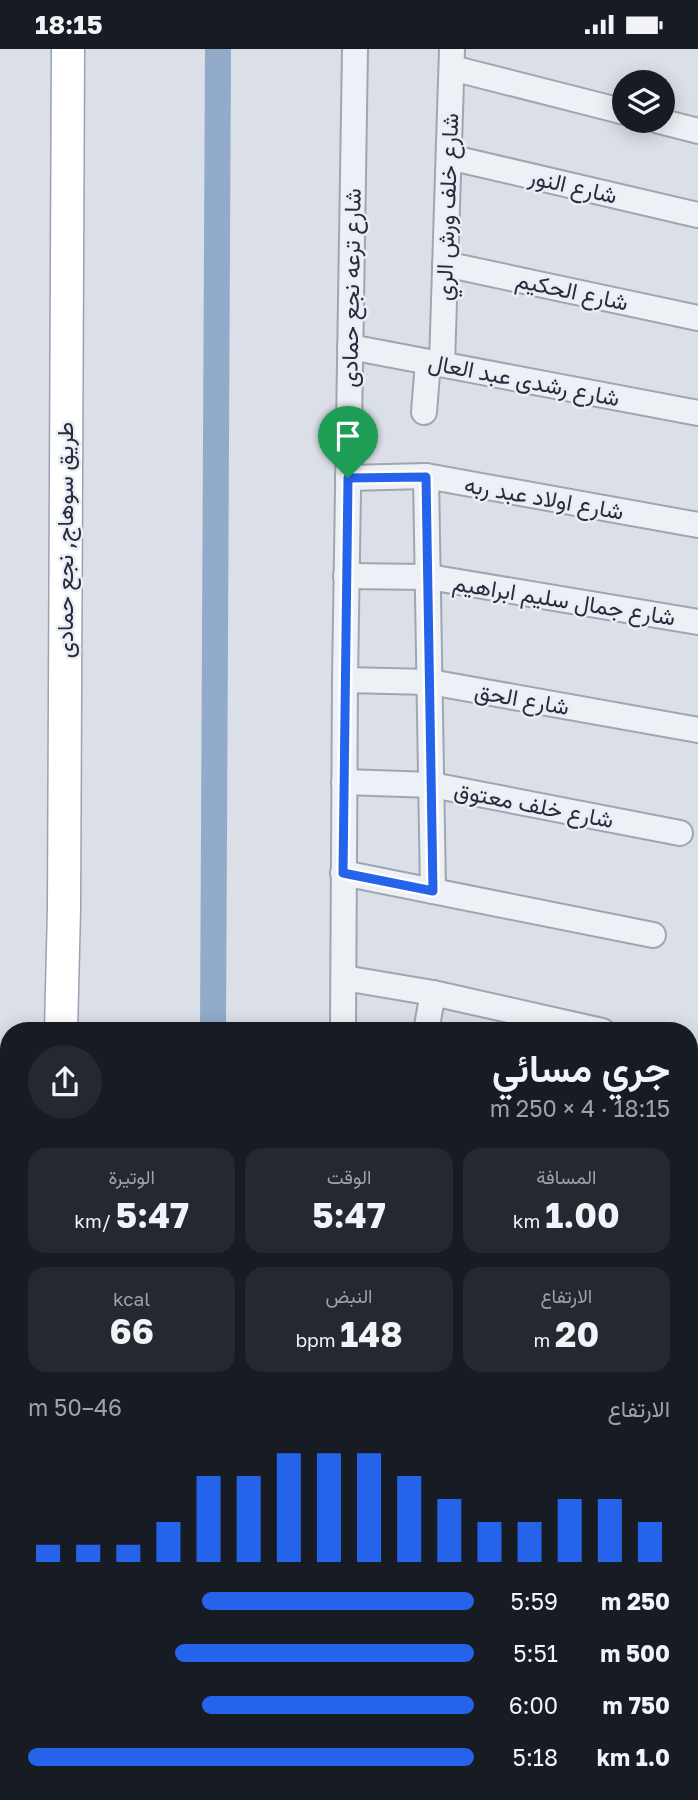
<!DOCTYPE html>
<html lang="ar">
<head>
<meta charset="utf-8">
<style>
  :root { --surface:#171b24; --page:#242831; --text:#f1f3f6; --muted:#9ea1a6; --accent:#2563eb }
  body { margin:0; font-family:"Golos Text",Vazirmatn,sans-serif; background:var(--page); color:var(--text); direction:rtl; height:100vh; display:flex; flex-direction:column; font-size:26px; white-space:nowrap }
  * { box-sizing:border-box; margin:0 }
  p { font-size:23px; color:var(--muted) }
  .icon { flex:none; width:38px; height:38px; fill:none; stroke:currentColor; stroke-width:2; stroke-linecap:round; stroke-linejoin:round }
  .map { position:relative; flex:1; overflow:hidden; direction:ltr }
  .side { position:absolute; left:0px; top:973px; width:698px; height:779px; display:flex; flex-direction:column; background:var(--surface); border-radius:28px 28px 0 0; box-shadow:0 4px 18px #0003; direction:rtl }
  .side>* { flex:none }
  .tools { position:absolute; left:612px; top:21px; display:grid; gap:14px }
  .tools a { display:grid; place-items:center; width:63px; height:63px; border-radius:50%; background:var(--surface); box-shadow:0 4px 18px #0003; font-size:35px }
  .pin { position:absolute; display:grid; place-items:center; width:60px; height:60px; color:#fff; margin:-72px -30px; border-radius:50% 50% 50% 0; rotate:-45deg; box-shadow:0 0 7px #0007 }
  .pin .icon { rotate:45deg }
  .round { display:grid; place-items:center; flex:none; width:74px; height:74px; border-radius:37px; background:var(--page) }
  .summary { display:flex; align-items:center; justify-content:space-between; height:119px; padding:0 28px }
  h1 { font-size:38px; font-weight:700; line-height:52px }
  .figures { display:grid; grid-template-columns:repeat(3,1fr); gap:10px; height:119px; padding:7px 28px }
  .figures div { display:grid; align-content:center; border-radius:18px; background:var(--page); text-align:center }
  .figures b { font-size:35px; font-weight:700 }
  .figures small { font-size:19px; font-weight:400 }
  .figures p { font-size:19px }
  .chart { height:196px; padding:14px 28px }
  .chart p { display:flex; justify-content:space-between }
  .chart svg { width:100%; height:126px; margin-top:7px; stroke:var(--accent); stroke-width:6 }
  ul { padding:0 28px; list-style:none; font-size:23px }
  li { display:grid; grid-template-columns:112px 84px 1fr; align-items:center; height:52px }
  li i { height:18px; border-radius:9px; background:var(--accent) }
  .status { display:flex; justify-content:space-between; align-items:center; height:49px; padding:0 35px; background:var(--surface); direction:ltr }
  .status svg { height:19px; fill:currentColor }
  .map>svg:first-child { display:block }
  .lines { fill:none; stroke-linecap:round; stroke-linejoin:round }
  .canal { stroke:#92abca; stroke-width:26 }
  .minor-casing { stroke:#a0a6b1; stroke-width:28 }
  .major-casing { stroke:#99a2b3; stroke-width:35 }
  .minor { stroke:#edf0f5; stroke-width:24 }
  .major { stroke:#fff; stroke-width:32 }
  .rail-casing { stroke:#737d91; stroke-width:8 }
  .rail { stroke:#eaeef4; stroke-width:5; stroke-dasharray:16; stroke-linecap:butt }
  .route-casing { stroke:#fff; stroke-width:14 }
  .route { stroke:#2563eb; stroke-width:9 }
  .labels { text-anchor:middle; stroke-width:5; stroke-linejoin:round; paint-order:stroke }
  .street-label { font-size:23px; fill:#242c3d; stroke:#eaeef4 }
</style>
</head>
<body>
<div class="status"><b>18:15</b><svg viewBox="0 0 49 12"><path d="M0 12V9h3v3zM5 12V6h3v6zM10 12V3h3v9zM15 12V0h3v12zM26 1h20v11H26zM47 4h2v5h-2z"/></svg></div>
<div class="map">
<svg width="698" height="1751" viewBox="0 0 698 1751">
  <rect width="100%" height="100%" fill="#dbdfe7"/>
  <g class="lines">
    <g class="canal">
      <polyline points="213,982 218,0"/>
      <polyline points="209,1751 209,1743"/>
    </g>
    <g class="minor-casing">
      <g id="minor">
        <polyline points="452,19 625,63"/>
        <polyline points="659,72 698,82"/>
        <polyline points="449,108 698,166"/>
        <polyline points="445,215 698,269"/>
        <polyline points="350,298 698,364"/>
        <polyline points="442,315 452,0"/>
        <polyline points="424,363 428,313"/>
        <polyline points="426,427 433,842"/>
        <polyline points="348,429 426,427 698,476"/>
        <polyline points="346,527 429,528 698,573"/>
        <polyline points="345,631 430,633 698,681"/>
        <polyline points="344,733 432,736 680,784"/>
        <polyline points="343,824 653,886"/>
        <polyline points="344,929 433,944 602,982"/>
        <polyline points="343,982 345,631 355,0"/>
        <polyline points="426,982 433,944"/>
        <polyline points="0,1168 9,1170"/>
        <polyline points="341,1743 341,1751"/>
      </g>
    </g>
    <g class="major-casing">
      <g id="major">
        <polyline points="61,982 64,860 68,0"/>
        <polyline points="54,1751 54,1743"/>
      </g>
    </g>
    <use href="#minor" class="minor"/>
    <use href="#major" class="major"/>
    <g class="rail-casing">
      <g id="rail">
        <polyline points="690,1542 698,1506"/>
        <polyline points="690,1718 698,1684"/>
        <polyline points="641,1751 643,1743"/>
        <polyline points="685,1751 686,1743"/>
      </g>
    </g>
    <use href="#rail" class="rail"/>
  </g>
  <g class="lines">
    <g class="route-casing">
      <polygon id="route" points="426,428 433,842 343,824 348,429"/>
    </g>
    <use href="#route" class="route"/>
  </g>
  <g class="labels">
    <g class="street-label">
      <text transform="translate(573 137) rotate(13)" y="8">شارع النور</text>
      <text transform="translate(447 158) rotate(-88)" y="8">شارع خلف ورش الري</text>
      <text transform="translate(351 239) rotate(-89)" y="8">شارع ترعه نجع حمادى</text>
      <text transform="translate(572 242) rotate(12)" y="8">شارع الحكيم</text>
      <text transform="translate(524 331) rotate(11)" y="8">شارع رشدى عبد العال</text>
      <text transform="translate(544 449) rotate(10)" y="8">شارع اولاد عبد ربه</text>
      <text transform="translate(65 491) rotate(-90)" y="8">طريق سوهاج, نجع حمادى</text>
      <text transform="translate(564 551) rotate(9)" y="8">شارع جمال سليم ابراهيم</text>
      <text transform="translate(522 650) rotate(10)" y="8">شارع الحق</text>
      <text transform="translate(534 756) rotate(11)" y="8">شارع خلف معتوق</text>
    </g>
  </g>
</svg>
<div class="tools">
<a><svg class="icon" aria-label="layers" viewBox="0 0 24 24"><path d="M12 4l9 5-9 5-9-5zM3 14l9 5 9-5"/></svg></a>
</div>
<div class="pin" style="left:348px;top:429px;background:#1e9e55"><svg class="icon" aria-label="arrive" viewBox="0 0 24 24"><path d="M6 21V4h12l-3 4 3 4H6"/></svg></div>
<section class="side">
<div class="summary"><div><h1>جري مسائي</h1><p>18:15 · 4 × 250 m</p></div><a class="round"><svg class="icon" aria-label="share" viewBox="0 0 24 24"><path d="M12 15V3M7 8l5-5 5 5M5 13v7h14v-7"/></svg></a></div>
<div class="figures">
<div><p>المسافة</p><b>1.00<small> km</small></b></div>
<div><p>الوقت</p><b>5:47</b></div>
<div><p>الوتيرة</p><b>5:47<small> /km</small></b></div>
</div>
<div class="figures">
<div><p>الارتفاع</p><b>20<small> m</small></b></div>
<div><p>النبض</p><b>148<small> bpm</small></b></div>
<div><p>kcal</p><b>66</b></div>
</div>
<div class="chart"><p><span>الارتفاع</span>46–50 m</p>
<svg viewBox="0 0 160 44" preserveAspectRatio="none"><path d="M5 44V38M15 44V38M25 44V38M35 44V30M45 44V14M55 44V14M65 44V6M75 44V6M85 44V6M95 44V14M105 44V22M115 44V30M125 44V30M135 44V22M145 44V22M155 44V30"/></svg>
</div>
<ul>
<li><b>250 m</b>5:59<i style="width:61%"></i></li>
<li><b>500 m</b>5:51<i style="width:67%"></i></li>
<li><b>750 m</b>6:00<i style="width:61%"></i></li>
<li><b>1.0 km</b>5:18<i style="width:100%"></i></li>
</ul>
</section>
</div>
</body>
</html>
